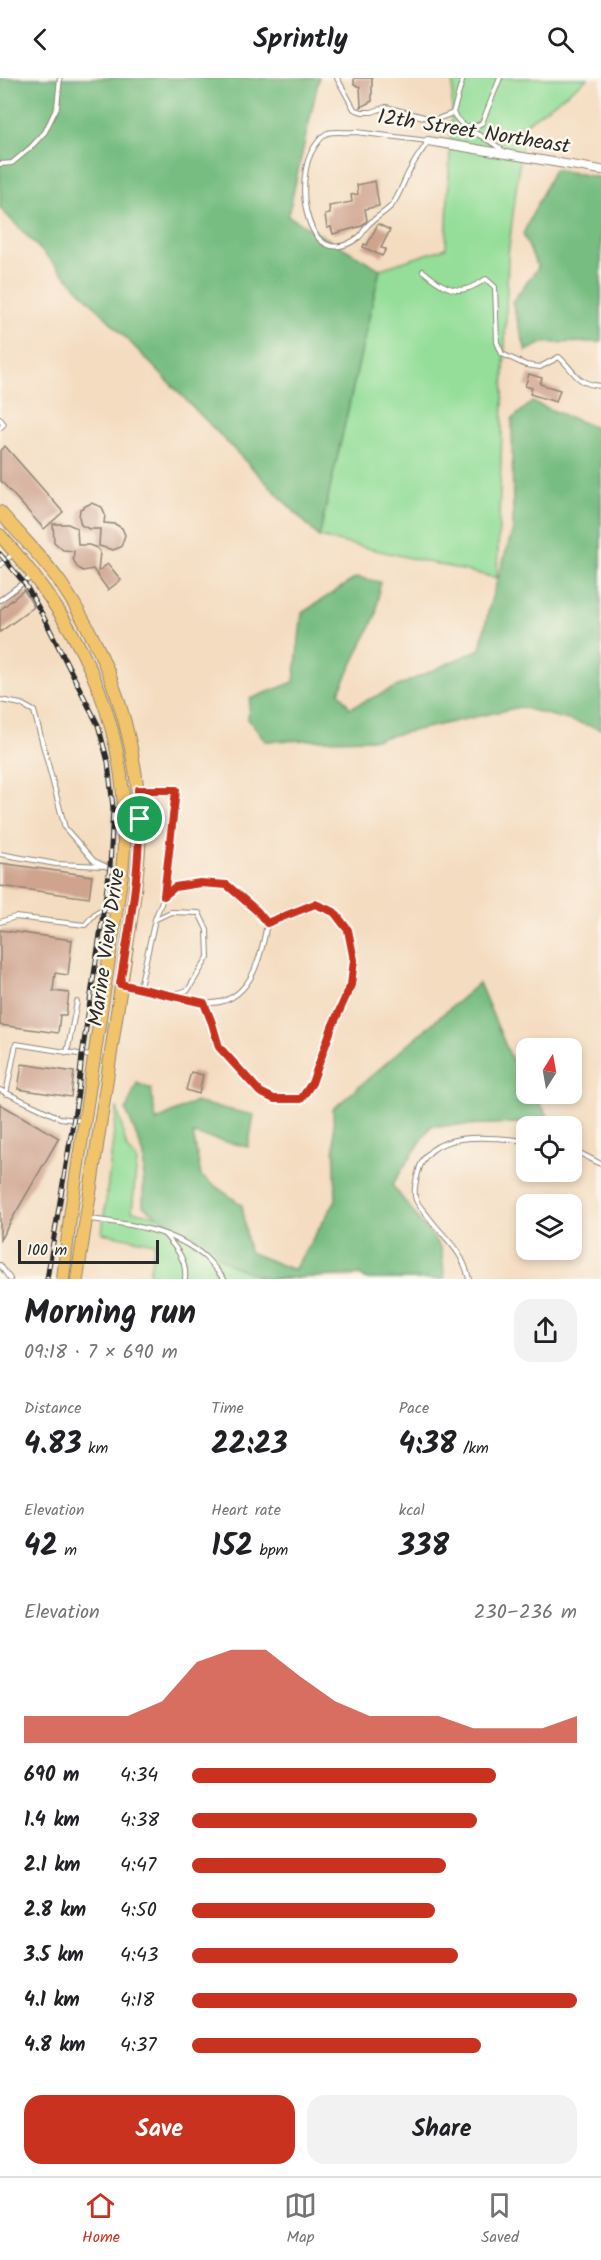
<!DOCTYPE html>
<html lang="en">
<head>
<meta charset="utf-8">
<style>
  :root { --surface:#fff; --page:#f2f2f2; --text:#202124; --muted:#757577; --line:#e0e0e0; --accent:#c8321e }
  body { margin:0; font-family:Kalam,sans-serif; background:var(--page); color:var(--text); height:100vh; display:flex; flex-direction:column; font-size:22px; white-space:nowrap }
  * { box-sizing:border-box; margin:0 }
  p { font-size:20px; color:var(--muted) }
  .icon { flex:none; width:33px; height:33px; fill:none; stroke:currentColor; stroke-width:2; stroke-linecap:round; stroke-linejoin:round }
  .map { position:relative; height:1201px; overflow:hidden }
  .drawer { display:flex; flex-direction:column; background:var(--surface); flex:1 }
  .drawer>* { flex:none }
  .needle { width:39px; rotate:11deg }
  .fabs { position:absolute; left:516px; top:960px; display:grid; gap:12px }
  .fabs a { display:grid; place-items:center; width:66px; height:66px; border-radius:12px; background:var(--surface); box-shadow:0 3px 9px #0003; font-size:30px }
  .scale { position:absolute; left:18px; bottom:15px; width:141px; box-sizing:border-box; padding-left:6px; border:3px solid #2b2b2b; border-top:0; font-size:16px; line-height:21px; white-space:nowrap; color:#2b2b2b; -webkit-text-stroke:4px #fbf7ec; paint-order:stroke }
  .pin { position:absolute; display:grid; place-items:center; width:51px; height:51px; color:#fff; margin:-26px; border:3px solid #fff; border-radius:50%; box-shadow:0 2px 6px #0007 }
  .round { display:grid; place-items:center; flex:none; width:63px; height:63px; border-radius:18px; background:var(--page) }
  .head { display:flex; align-items:center; justify-content:space-between; height:102px; padding:0 24px }
  h1 { font-size:33px; font-weight:600; line-height:45px }
  .figures { display:grid; grid-template-columns:repeat(3,1fr); gap:9px; height:102px; padding:6px 24px }
  .figures div { display:grid; align-content:center }
  .figures b { font-size:30px; font-weight:600 }
  .figures small { font-size:16px; font-weight:400 }
  .figures p { font-size:16px }
  .chart { height:168px; padding:12px 24px }
  .chart p { display:flex; justify-content:space-between }
  .chart svg { width:100%; height:108px; margin-top:6px; fill:var(--accent); opacity:.7 }
  .cta { display:flex; gap:12px; margin-top:auto; padding:12px 24px }
  .cta a { flex:1; height:69px; border-radius:18px; background:var(--accent); color:#fff; font-size:24px; font-weight:600; line-height:69px; text-align:center }
  .cta a+a { background:var(--page); color:var(--text) }
  ul { padding:0 24px; list-style:none; font-size:20px }
  li { display:grid; grid-template-columns:96px 72px 1fr; align-items:center; height:45px }
  li i { height:15px; border-radius:8px; background:var(--accent) }
  header { display:flex; justify-content:space-between; align-items:center; height:78px; padding:0 24px; background:var(--surface); font-size:27px; font-weight:600 }
  .tab-bar { display:flex; justify-content:space-around; align-items:center; height:84px; border-top:2px solid var(--line); background:var(--surface); font-size:16px; color:var(--muted) }
  .tab-bar a { display:grid; justify-items:center; gap:3px }
  .tab-bar .current { color:var(--accent) }
  .map>svg:first-child { display:block }
  .green { fill:#94de99; stroke:#608462; stroke-width:1.5 }
  .forest { fill:#77bd81; stroke:#517456; stroke-width:1.5 }
  .building { fill:#cfa38e }
  .lines { fill:none; stroke-linecap:round; stroke-linejoin:round }
  .lane-casing { stroke:#908476; stroke-width:6 }
  .street-casing { stroke:#908476; stroke-width:10 }
  .primary-casing { stroke:#908476; stroke-width:14 }
  .lane { stroke:#fff; stroke-width:4 }
  .street { stroke:#fff; stroke-width:8 }
  .primary { stroke:#f1c36a; stroke-width:12 }
  .rail-casing { stroke:#2b2b2b; stroke-width:5 }
  .rail { stroke:#fbf7ec; stroke-width:3; stroke-dasharray:9; stroke-linecap:butt }
  .route-casing { stroke:#fff; stroke-width:12 }
  .route { stroke:#c8321e; stroke-width:8 }
  .labels { text-anchor:middle; stroke-width:5; stroke-linejoin:round; paint-order:stroke }
  .street-label { font-size:21px; fill:#2b2b2b; stroke:#fbf7ec }
</style>
</head>
<body>
<header><svg class="icon" aria-label="back" viewBox="0 0 24 24"><path d="M15 5l-7 7 7 7"/></svg>Sprintly<svg class="icon" aria-label="search" viewBox="0 0 24 24"><circle cx="10" cy="10" r="6"/><path d="M15 15l6 6"/></svg></header>
<div class="map">
<svg width="601" height="1201" viewBox="0 0 601 1201">
  <rect width="100%" height="100%" fill="#fbf7ec"/>
  <filter id="ink" filterUnits="userSpaceOnUse"><feTurbulence type="fractalNoise" baseFrequency=".0167" numOctaves="2"/><feDisplacementMap in="SourceGraphic" scale="12" xChannelSelector="R" yChannelSelector="G"/><feConvolveMatrix kernelMatrix="1 2 1 2 8 2 1 2 1" color-interpolation-filters="sRGB"/></filter>
  <filter id="wash" filterUnits="userSpaceOnUse"><feTurbulence type="fractalNoise" baseFrequency=".008" numOctaves="4" result="noise"/><feDisplacementMap in="SourceGraphic" scale="24" xChannelSelector="R" yChannelSelector="G"/><feGaussianBlur stdDeviation="1.35" result="paint"/><feColorMatrix in="noise" values="0 0 0 0 0 0 0 0 0 0 0 0 0 0 0 0 0 1.4 0 .05"/><feComposite in="paint" operator="in"/></filter>
  <g filter="url(#wash)">
    <rect width="100%" height="100%" fill="#f4dcc0"/>
    <g class="green">
      <polygon points="453,0 588,0 524,47 508,177 497,500 319,459 380,191 446,170"/>
      <polygon points="117,1029 127,1071 137,1082 132,1133 190,1145 287,1201 148,1201 155,1165 102,1155"/>
    </g>
    <g class="forest">
      <polygon points="0,0 319,0 288,138 380,191 319,459 0,130"/>
      <polygon points="554,91 601,100 601,264 543,265 526,273 512,224 538,190 523,156"/>
      <polygon points="532,324 601,352 601,651 520,629 376,661 265,663 248,641 250,621 294,604 302,535 357,499 380,504 376,537 339,614 350,630 480,571 490,526 513,451 512,341"/>
      <polygon points="479,905 511,980 526,1005 526,1016 533,1016 552,1044 431,1048 392,1107 441,1170 445,1201 365,1201 361,1197 265,1201 231,1187 143,1128 144,1077 126,1032 137,1005 151,1011 156,1043 194,1024 254,1037 248,1069 193,1056 201,1098 242,1127 249,1174 294,1192 336,1122 333,1031"/>
    </g>
    <g id="blocks">
      <g class="building">
        <polygon points="354,0 372,0 372,23 361,29 360,9 354,6"/>
        <polygon points="375,103 379,128 365,131 367,142 362,148 333,156 331,149 327,150 325,137 330,136 329,128 352,124 351,117 358,116 357,107"/>
        <polygon points="378,146 390,152 381,170 386,171 382,178 363,169 364,166 367,167"/>
        <polygon points="529,296 542,300 540,306 560,312 556,324 530,316 532,310 525,308"/>
        <polygon points="5,368 63,434 44,451 0,402 0,373"/>
        <polygon points="91,425 102,429 105,437 104,445 115,446 122,450 125,457 121,469 113,472 99,468 100,451 89,451 81,447 79,439 80,431"/>
        <polygon points="53,446 68,446 77,450 78,467 89,467 97,470 100,474 98,493 108,486 121,502 108,512 93,491 83,493 77,489 73,481 74,473 63,472 54,464"/>
        <polygon points="24,512 34,529 0,554 0,532"/>
        <polygon points="0,785 92,798 89,820 0,808"/>
        <polygon points="0,852 72,862 68,897 55,895 53,913 69,915 66,937 60,937 58,955 0,947"/>
        <polygon points="22,986 74,994 71,1019 18,1011"/>
        <polygon points="191,994 203,997 199,1016 186,1012"/>
        <polygon points="0,1026 59,1060 0,1162"/>
      </g>
    </g>
  </g>
  <g filter="url(#ink)">
    <use href="#blocks" fill-opacity="0" stroke="#908476" stroke-width="1.5"/>
    <g class="lines">
      <g class="lane-casing">
        <g id="lane">
          <polyline points="337,0 354,31 362,34 372,34 386,29 435,42 453,35 463,0"/>
          <path d="M 453,35 C 465,55 486,57 503,73"/>
          <polyline points="466,48 476,48 482,45 500,0"/>
          <path d="M 356,54 L 428,63 C 423,72 416,80 411,90 C 404,101 400,117 392,127 C 385,135 374,140 367,148 C 364,151 363,156 359,159 C 307,199 291,102 315,68 C 319,63 322,57 328,55 C 336,53 348,55 356,54 Z"/>
          <polyline points="0,86 12,85 30,70 45,54 57,29 60,0"/>
          <path d="M 423,193 C 435,203 452,217 469,210 C 475,208 481,204 486,201 L 495,209 L 497,264 L 502,276 L 526,287 L 540,289 L 559,279 C 577,295 574,305 601,308"/>
          <polyline points="0,341 4,346 0,350"/>
          <polyline points="0,487 13,476"/>
          <polyline points="0,522 31,499"/>
          <polyline points="0,622 21,626 34,633 65,750 94,783 118,794"/>
          <polyline points="0,776 56,786 103,788"/>
          <polyline points="156,841 171,834 199,835 207,852 208,879 188,912 172,917"/>
          <path d="M 0,844 L 15,839 L 85,847 C 96,835 97,828 114,834"/>
          <path d="M 122,906 C 149,910 175,923 203,925 C 250,929 261,881 267,845 L 257,833 L 227,807 L 200,805 L 175,809 L 164,818"/>
          <polyline points="140,909 155,841 164,818 176,712 141,712"/>
          <polyline points="204,925 212,945 219,969 260,1014 274,1021 301,1021 312,1005 331,949 351,907 354,882 348,852 335,834 315,826 267,845"/>
          <polyline points="67,975 77,924"/>
          <polyline points="0,1012 60,1040 84,1043"/>
          <polyline points="6,1016 16,966 91,978"/>
          <polyline points="572,1071 601,1086"/>
          <path d="M 90,1141 C 130,1146 174,1152 205,1179 C 212,1186 218,1194 224,1201"/>
          <path d="M 165,1157 C 177,1171 187,1182 185,1201"/>
          <polyline points="0,1187 10,1201"/>
          <path d="M 469,1201 C 462,1170 444,1161 427,1137 C 424,1133 418,1127 416,1122 C 413,1115 416,1102 418,1095 C 428,1050 493,1059 526,1063"/>
        </g>
      </g>
      <g class="street-casing">
        <polyline id="street" points="428,63 601,92"/>
      </g>
      <g class="primary-casing">
        <g id="primary">
          <path d="M 0,434 C 20,457 42,479 60,504 C 108,574 135,654 140,739 C 141,766 137,794 134,821 L 77,1201"/>
          <path d="M 0,457 C 88,555 136,661 122,795 L 70,1139 L 63,1201"/>
        </g>
      </g>
      <use href="#lane" class="lane"/>
      <use href="#street" class="street"/>
      <use href="#primary" class="primary"/>
      <g class="rail-casing">
        <polyline id="rail" points="0,476 25,506 41,534 98,647 108,684 113,730 110,789 82,977 78,1015 47,1201"/>
      </g>
      <use href="#rail" class="rail"/>
    </g>
  </g>
  <g class="lines" filter="url(#ink)">
    <g class="route-casing">
      <path id="route" d="M 138,712 L 176,712 L 164,818 L 175,809 L 200,805 L 227,807 L 257,833 L 267,845 L 315,826 L 334,834 L 348,852 L 354,882 L 351,907 L 332,949 L 312,1005 L 301,1021 L 274,1021 L 260,1014 L 219,969 L 212,945 L 204,925 L 120,906 C 131,841 143,778 138,712 Z"/>
    </g>
    <use href="#route" class="route"/>
  </g>
  <g class="labels">
    <g class="street-label">
      <text transform="translate(474 53) rotate(9)" y="7">12th Street Northeast</text>
      <text transform="translate(106 869) rotate(-82)" y="7">Marine View Drive</text>
    </g>
  </g>
</svg>
<div class="fabs">
<a><svg class="needle" viewBox="-14 -14 28 28"><path d="M0-13l5 13h-10z" fill="#e53935"/><path d="M0 13l5-13h-10z" fill="#757577"/></svg></a>
<a><svg class="icon" aria-label="locate" viewBox="0 0 24 24"><circle cx="12" cy="12" r="6"/><path d="M12 2v4M12 18v4M2 12h4M18 12h4"/></svg></a>
<a><svg class="icon" aria-label="layers" viewBox="0 0 24 24"><path d="M12 4l9 5-9 5-9-5zM3 14l9 5 9-5"/></svg></a>
</div>
<div class="scale">100 m</div>
<div class="pin" style="left:140px;top:741px;background:#1e9e55"><svg class="icon" aria-label="arrive" viewBox="0 0 24 24"><path d="M6 21V4h12l-3 4 3 4H6"/></svg></div>
</div>
<section class="drawer">
<div class="head"><div><h1>Morning run</h1><p>09:18 · 7 × 690 m</p></div><a class="round"><svg class="icon" aria-label="share" viewBox="0 0 24 24"><path d="M12 15V3M7 8l5-5 5 5M5 13v7h14v-7"/></svg></a></div>
<div class="figures">
<div><p>Distance</p><b>4.83<small> km</small></b></div>
<div><p>Time</p><b>22:23</b></div>
<div><p>Pace</p><b>4:38<small> /km</small></b></div>
</div>
<div class="figures">
<div><p>Elevation</p><b>42<small> m</small></b></div>
<div><p>Heart rate</p><b>152<small> bpm</small></b></div>
<div><p>kcal</p><b>338</b></div>
</div>
<div class="chart"><p><span>Elevation</span>230–236 m</p>
<svg viewBox="0 0 160 44" preserveAspectRatio="none"><path d="M0 44V33L10 33L20 33L30 33L40 27L50 11L60 6L70 6L80 17L90 27L100 33L110 33L120 33L130 38L140 38L150 38L160 33V44z"/></svg>
</div>
<ul>
<li><b>690 m</b>4:34<i style="width:79%"></i></li>
<li><b>1.4 km</b>4:38<i style="width:74%"></i></li>
<li><b>2.1 km</b>4:47<i style="width:66%"></i></li>
<li><b>2.8 km</b>4:50<i style="width:63%"></i></li>
<li><b>3.5 km</b>4:43<i style="width:69%"></i></li>
<li><b>4.1 km</b>4:18<i style="width:100%"></i></li>
<li><b>4.8 km</b>4:37<i style="width:75%"></i></li>
</ul>
<div class="cta"><a>Save</a><a>Share</a></div>
</section>
<nav class="tab-bar">
<a class="current"><svg class="icon" aria-label="home" viewBox="0 0 24 24"><path d="M3 11l9-7 9 7M6 9v11h12V9"/></svg>Home</a>
<a><svg class="icon" aria-label="map" viewBox="0 0 24 24"><path d="M3 6l6-2 6 2 6-2v14l-6 2-6-2-6 2zM9 4v14M15 6v14"/></svg>Map</a>
<a><svg class="icon" aria-label="saved" viewBox="0 0 24 24"><path d="M7 4h10v16l-5-4-5 4z"/></svg>Saved</a>
</nav>
</body>
</html>
